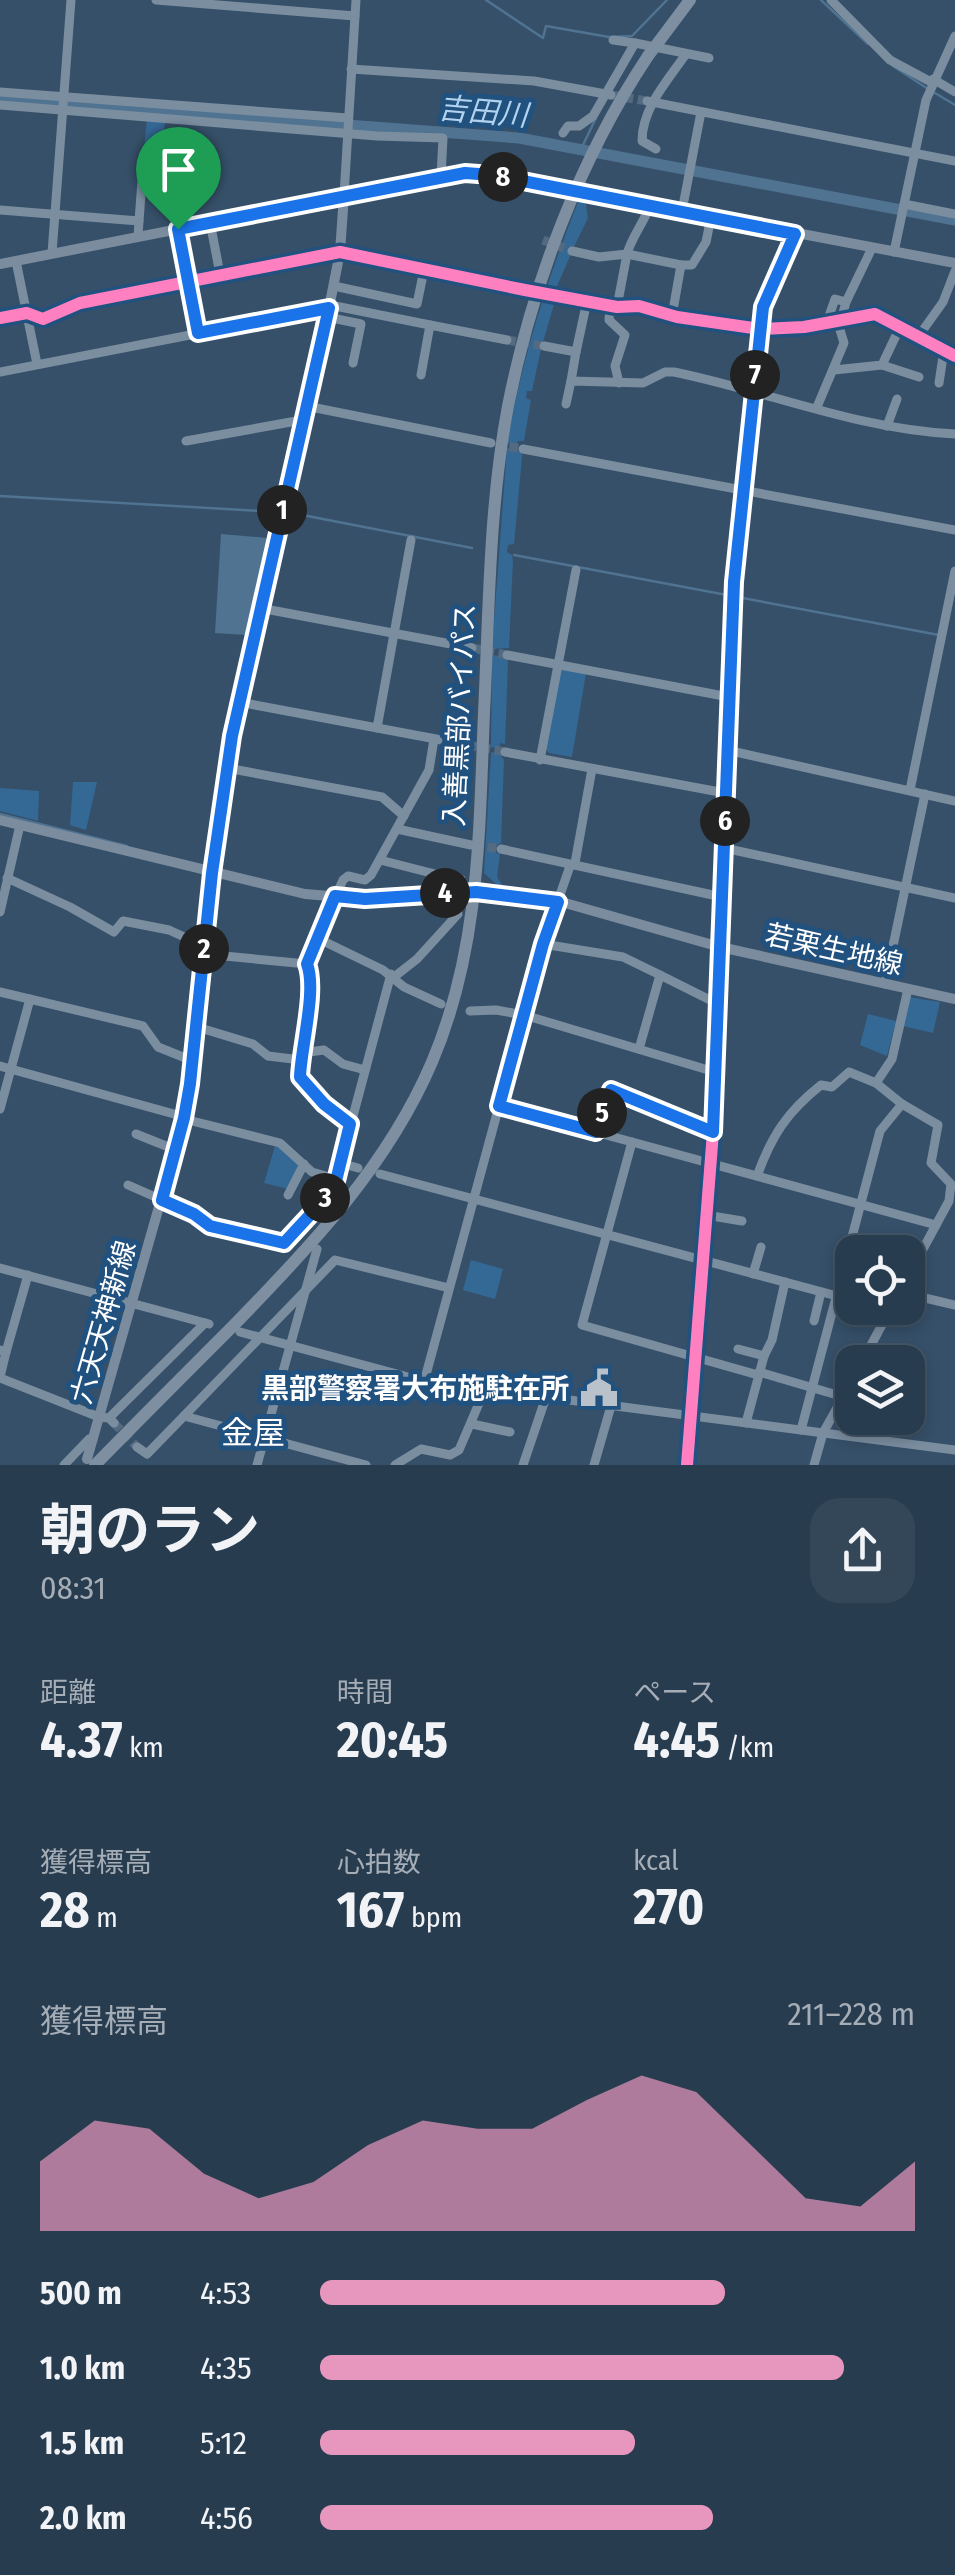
<!DOCTYPE html>
<html lang="ja">
<head>
<meta charset="utf-8">
<style>
  :root { --surface:#283c4f; --page:#344759; --text:#f1f3f6; --muted:#a5adb7; --line:#445666; --accent:#e797bd }
  body { margin:0; font-family:"Fira Sans Condensed","Noto Sans JP",sans-serif; background:var(--page); color:var(--text); height:100vh; display:flex; flex-direction:column; font-size:38px; white-space:nowrap }
  * { box-sizing:border-box; margin:0 }
  p { font-size:32px; color:var(--muted) }
  .icon { flex:none; width:55px; height:55px; fill:none; stroke:currentColor; stroke-width:2; stroke-linecap:round; stroke-linejoin:round }
  .map { position:relative; height:1465px; overflow:hidden }
  .side { display:flex; flex-direction:column; background:var(--surface); flex:1 }
  .side>* { flex:none }
  .controls { position:absolute; left:835px; top:1235px; display:grid; gap:20px }
  .controls a { display:grid; place-items:center; width:90px; height:90px; border-radius:20px; background:var(--surface); box-shadow:0 5px 15px #0003,0 0 0 2px var(--line); font-size:50px }
  .pin { position:absolute; display:grid; place-items:center; width:85px; height:85px; color:#fff; margin:-102px -42px; border-radius:50% 50% 50% 0; rotate:-45deg; box-shadow:0 0 10px #0007 }
  .pin .icon { rotate:45deg }
  .km { position:absolute; width:50px; height:50px; margin:-25px; border-radius:50%; background:#222; color:#fff; font-size:28px; line-height:50px; text-align:center }
  .round { display:grid; place-items:center; flex:none; width:105px; height:105px; border-radius:30px; background:var(--page) }
  .summary { display:flex; align-items:center; justify-content:space-between; height:170px; padding:0 40px }
  h1 { font-size:55px; font-weight:700; line-height:75px }
  .stats { display:grid; grid-template-columns:repeat(3,1fr); gap:15px; height:170px; padding:10px 40px }
  .stats div { display:grid; align-content:center }
  .stats b { font-size:50px; font-weight:700 }
  .stats small { font-size:28px; font-weight:400 }
  .stats p { font-size:28px }
  .chart { height:280px; padding:20px 40px }
  .chart p { display:flex; justify-content:space-between }
  .chart svg { width:100%; height:180px; margin-top:10px; fill:var(--accent); opacity:.7 }
  ul { padding:0 40px; list-style:none; font-size:32px }
  li { display:grid; grid-template-columns:160px 120px 1fr; align-items:center; height:75px }
  li i { height:25px; border-radius:12px; background:var(--accent) }
  .map>svg:first-child { display:block }
  .green { fill:#346895 }
  .water { fill:#507392 }
  .lines { fill:none; stroke-linecap:round; stroke-linejoin:round }
  .stream { stroke:#507392; stroke-width:2.5 }
  .river { stroke:#507392; stroke-width:11 }
  .minor-tunnel { stroke:#546a80; stroke-width:9; stroke-dasharray:9 4.5; stroke-linecap:butt }
  .minor { stroke:#7b8ea0; stroke-width:9 }
  .major { stroke:#7a8c9e; stroke-width:10 }
  .highway { stroke:#7d8fa0; stroke-width:12 }
  .highway-bridge { stroke:#7d8fa0; stroke-width:12 }
  .cycleway-casing { stroke:#21517e; stroke-width:19 }
  .cycleway { stroke:#ff80c0; stroke-width:12 }
  .route-casing { stroke:#fff; stroke-width:20 }
  .route { stroke:#1a73e8; stroke-width:12 }
  .labels { text-anchor:middle; stroke-width:10; stroke-linejoin:round; paint-order:stroke }
  .street-label { font-size:28px; fill:#fff; stroke:#21517e }
  .poi-label { font-size:28px; font-weight:bold; fill:#fff; stroke:#21517e; text-anchor:end }
  .water-label { font-size:30px; font-style:italic; fill:#b1d2ee; stroke:#21517e }
  .quarter-label { font-size:32px; fill:#fff; stroke:#21517e }
</style>
</head>
<body>
<div class="map">
<svg width="955" height="1465" viewBox="0 0 955 1465">
  <rect width="100%" height="100%" fill="#365069"/>
  <g class="green">
    <polygon points="147,120 165,121 161,167 142,166"/>
    <path d="M 585,199 L 588,218 L 574,247 L 570,247 L 568,251 L 571,254 L 551,300 L 555,301 L 543,342 L 539,343 L 538,348 L 541,349 L 532,391 L 527,391 L 526,398 L 531,400 L 524,441 L 518,441 L 517,445 L 507,443 C 522,359 547,280 578,202 Z"/>
    <polygon points="507,448 522,452 522,457 514,544 508,545 507,552 512,555 513,561 509,648 492,649"/>
    <polygon points="492,655 508,657 508,661 505,744 500,743 499,749 491,747"/>
    <polygon points="560,668 586,673 572,757 549,753 546,750"/>
    <polygon points="491,752 500,754 504,760 501,843 495,846 495,852 500,854 497,877 503,886 497,885 484,873"/>
    <polygon points="73,782 97,782 86,830 70,825"/>
    <polygon points="0,788 39,791 38,821 0,811"/>
    <polygon points="909,997 940,1002 933,1033 903,1026"/>
    <polygon points="868,1014 896,1021 887,1056 860,1045"/>
    <polygon points="275,1146 283,1148 301,1166 288,1189 264,1183"/>
    <polygon points="471,1260 503,1269 495,1299 463,1290"/>
  </g>
  <polygon class="water" points="221,534 268,538 246,635 215,633"/>
  <g class="lines">
    <g class="stream">
      <polyline points="486,0 543,38 546,26 609,37 632,36 667,0"/>
      <polyline points="821,0 868,44"/>
      <polyline points="893,66 928,89"/>
      <polyline points="935,93 955,105"/>
      <polyline points="581,149 596,118"/>
      <polyline points="0,496 279,512"/>
      <polyline points="287,512 472,548"/>
      <polyline points="514,555 939,635"/>
      <polyline points="0,814 127,846"/>
    </g>
    <polyline class="river" points="0,99 519,138 955,220"/>
    <g class="minor-tunnel">
      <polyline points="611,95 647,101"/>
      <polyline points="543,240 572,251"/>
      <polyline points="507,340 544,346"/>
      <polyline points="496,444 523,449"/>
      <polyline points="472,648 507,655"/>
      <polyline points="468,745 505,752"/>
      <polyline points="474,845 501,849"/>
      <polyline points="114,1423 137,1447"/>
    </g>
    <g class="minor">
      <polyline points="156,0 355,16"/>
      <polyline points="831,0 890,60 931,82"/>
      <polyline points="635,43 709,58"/>
      <polyline points="351,69 534,81 611,95"/>
      <polyline points="933,79 955,92"/>
      <polyline points="0,92 348,118"/>
      <polyline points="647,101 955,161"/>
      <polyline points="0,105 377,136 443,138 441,176"/>
      <polyline points="563,133 568,126 579,126 593,116 635,43 613,40"/>
      <path d="M 656,149 L 642,141 C 642,108 668,80 686,54"/>
      <polyline points="344,195 356,0"/>
      <polyline points="904,204 955,214"/>
      <path d="M 650,205 C 644,223 632,236 627,254 L 681,265 L 672,316"/>
      <polyline points="0,210 139,221 138,237"/>
      <polyline points="682,211 701,112"/>
      <polyline points="139,221 143,168"/>
      <polyline points="210,222 220,274"/>
      <polyline points="178,229 198,333"/>
      <polyline points="572,251 599,257 627,254 617,307"/>
      <polyline points="894,252 926,100 955,36"/>
      <polyline points="52,253 71,0"/>
      <polyline points="16,261 37,364"/>
      <polyline points="681,265 692,265 706,242 711,217"/>
      <polyline points="334,286 417,304 424,270"/>
      <polyline points="558,296 617,307 639,306 677,317 760,329 804,327 875,314 955,356"/>
      <polyline points="846,302 872,248"/>
      <polyline points="330,305 430,325"/>
      <polyline points="610,305 609,320 625,335 615,366 619,383"/>
      <polyline points="327,317 361,324 353,363"/>
      <polyline points="0,318 27,313 43,319 80,303 340,252 525,290"/>
      <polyline points="827,322 835,299 846,302 841,320"/>
      <polyline points="918,337 943,302 955,271"/>
      <polyline points="544,346 576,352 571,381"/>
      <polyline points="576,352 587,301"/>
      <polyline points="882,365 919,377"/>
      <polyline points="834,370 882,365 900,327"/>
      <polyline points="0,372 329,308"/>
      <polyline points="421,375 430,325 507,340"/>
      <polyline points="939,383 944,350"/>
      <path d="M 566,404 L 571,381 L 643,383 L 665,372 L 674,372 C 767,391 860,430 955,434"/>
      <polyline points="306,406 491,443"/>
      <polyline points="817,407 844,343 837,320"/>
      <polyline points="887,426 897,399"/>
      <polyline points="186,441 302,420"/>
      <polyline points="523,449 955,530"/>
      <polyline points="260,608 472,648"/>
      <polyline points="507,655 729,697"/>
      <polyline points="239,702 468,745"/>
      <polyline points="377,728 411,540"/>
      <polyline points="434,739 429,770 371,875 365,880 348,876 343,880 317,938 383,970 404,987 441,1004"/>
      <polyline points="727,750 955,801"/>
      <polyline points="505,752 725,793"/>
      <polyline points="540,760 576,570"/>
      <polyline points="227,768 382,797 404,816"/>
      <polyline points="910,790 955,571"/>
      <polyline points="397,829 471,845"/>
      <polyline points="724,848 955,898"/>
      <polyline points="501,849 722,897"/>
      <polyline points="380,860 439,875 436,894"/>
      <polyline points="439,875 461,879"/>
      <polyline points="7,878 70,907 114,932 123,921 169,930 204,946"/>
      <polyline points="0,912 20,825"/>
      <polyline points="543,944 623,957 660,975 639,1049"/>
      <polyline points="203,954 307,964 317,938"/>
      <path d="M 307,964 C 316,989 305,1027 301,1053 L 324,1050 L 343,1064 L 365,1070"/>
      <polyline points="660,975 718,1004"/>
      <polyline points="394,977 417,959 458,914"/>
      <polyline points="885,984 925,794"/>
      <polyline points="0,992 143,1026 158,1047 193,1061"/>
      <polyline points="470,1011 496,1010 524,1015 715,1072"/>
      <polyline points="197,1027 253,1044 268,1056 301,1060 301,1053"/>
      <polyline points="301,1060 301,1077 324,1104 351,1124"/>
      <polyline points="0,1066 185,1117"/>
      <polyline points="499,1106 632,1142"/>
      <polyline points="0,1109 30,999"/>
      <polyline points="184,1119 280,1143 312,1172 336,1179"/>
      <polyline points="596,1132 611,1091 713,1132"/>
      <polyline points="136,1134 176,1150"/>
      <polyline points="340,1163 358,1168"/>
      <polyline points="380,1174 852,1300"/>
      <path d="M 757,1176 C 772,1135 787,1112 821,1085 L 832,1087 L 849,1072 L 876,1083"/>
      <polyline points="128,1185 194,1214 209,1225 283,1243 333,1189"/>
      <polyline points="288,1195 304,1164"/>
      <polyline points="330,1202 391,974"/>
      <polyline points="706,1215 742,1221"/>
      <polyline points="0,1268 209,1324"/>
      <polyline points="753,1274 761,1247"/>
      <polyline points="908,1277 936,1225"/>
      <polyline points="908,1294 955,1305"/>
      <polyline points="814,1321 821,1292"/>
      <polyline points="240,1332 464,1392 546,1397 955,1450"/>
      <polyline points="738,1349 764,1356 746,1423"/>
      <polyline points="0,1350 6,1352 28,1275"/>
      <polyline points="764,1356 772,1340 785,1282"/>
      <polyline points="862,1362 891,1308"/>
      <polyline points="759,1372 844,1397"/>
      <polyline points="758,1375 582,1325 632,1142 936,1225 949,1201 951,1184 931,1163 938,1125 902,1104 876,1083 892,1059 908,989"/>
      <polyline points="0,1377 6,1352"/>
      <polyline points="0,1378 99,1417 109,1418 114,1423"/>
      <polyline points="424,1382 543,944 570,866 575,863 592,769"/>
      <polyline points="184,1416 335,1260 449,1288"/>
      <polyline points="109,1418 205,1323"/>
      <polyline points="472,1424 510,1432"/>
      <polyline points="801,1430 880,1131 902,1104"/>
      <polyline points="137,1447 147,1454 184,1416 366,1465"/>
      <polyline points="64,1465 89,1439 93,1439"/>
      <polyline points="257,1465 317,1249"/>
      <polyline points="395,1465 421,1449 450,1455 459,1450 483,1394"/>
      <polyline points="523,1465 546,1397"/>
      <polyline points="594,1465 611,1406"/>
      <polyline points="687,1465 713,1132 734,582 763,307 795,234"/>
      <polyline points="814,1465 823,1433 852,1381"/>
    </g>
    <g class="major">
      <polyline points="0,264 465,173 492,175 955,263"/>
      <polyline points="0,820 305,894 365,899 476,892 558,901 720,947 955,999"/>
      <polyline points="87,1459 184,1119 213,862 232,736 329,308 340,252 344,195"/>
    </g>
    <path class="highway" d="M 95,1465 C 141,1418 187,1372 234,1325 C 312,1245 388,1165 432,1062 C 480,949 479,833 484,713 C 489,611 489,506 508,406 C 532,285 580,158 648,56"/>
    <polyline class="highway-bridge" points="648,56 690,0"/>
    <g class="cycleway-casing">
      <g id="cycleway">
        <polyline points="0,318 27,313 43,319 80,303 340,252 525,290 617,307 639,306 677,317 760,329 804,327 875,314 955,356"/>
        <polyline points="687,1465 713,1132 734,582 763,307 795,234"/>
      </g>
    </g>
    <use href="#cycleway" class="cycleway"/>
  </g>
  <g class="lines">
    <g class="route-casing">
      <path id="route" d="M 465,173 L 492,175 L 795,234 L 763,307 L 734,582 L 713,1132 L 611,1090 L 596,1132 L 499,1106 L 543,944 L 558,902 L 476,892 L 365,899 L 335,896 L 307,964 C 317,990 301,1047 300,1077 L 324,1104 L 350,1124 L 334,1189 L 284,1243 L 210,1226 L 194,1214 L 162,1200 L 184,1118 L 190,1084 L 212,873 L 232,736 L 329,308 L 198,333 L 178,229 Z"/>
    </g>
    <use href="#route" class="route"/>
  </g>
  <defs>
    <g id="civic-bare" transform="scale(3)"><path d="M-.6-6.5H3V-4.5H.6V-3L4-1V1h2V6H-6V1h2V-1L-.6-3ZM-1.2 2.5V6h2.4V2.5Z" fill="#b9c2ca" stroke="#21517e" stroke-width="2.5" paint-order="stroke"/></g>
  </defs>
  <g fill-rule="evenodd">
    <use href="#civic-bare" x="599" y="1388"/>
  </g>
  <g class="labels">
    <g class="street-label">
      <text transform="translate(459 715) rotate(-87)" y="10">入善黒部バイパス</text>
      <text transform="translate(834 949) rotate(13)" y="10">若栗生地線</text>
      <text transform="translate(103 1322) rotate(-74)" y="10">六天天神新線</text>
    </g>
    <g class="poi-label">
      <text x="569" y="1398">黒部警察署大布施駐在所</text>
    </g>
    <g class="water-label">
      <text transform="translate(483 112) rotate(5)" y="10">吉田川</text>
    </g>
    <g class="quarter-label">
      <text x="253" y="1444">金屋</text>
    </g>
  </g>
</svg>
<div class="controls">
<a><svg class="icon" aria-label="locate" viewBox="0 0 24 24"><circle cx="12" cy="12" r="6"/><path d="M12 2v4M12 18v4M2 12h4M18 12h4"/></svg></a>
<a><svg class="icon" aria-label="layers" viewBox="0 0 24 24"><path d="M12 4l9 5-9 5-9-5zM3 14l9 5 9-5"/></svg></a>
</div>
<div class="pin" style="left:178px;top:229px;background:#1e9e55"><svg class="icon" aria-label="arrive" viewBox="0 0 24 24"><path d="M6 21V4h12l-3 4 3 4H6"/></svg></div>
<b class="km" style="left:282px;top:510px">1</b>
<b class="km" style="left:204px;top:949px">2</b>
<b class="km" style="left:325px;top:1198px">3</b>
<b class="km" style="left:445px;top:893px">4</b>
<b class="km" style="left:602px;top:1113px">5</b>
<b class="km" style="left:725px;top:821px">6</b>
<b class="km" style="left:755px;top:375px">7</b>
<b class="km" style="left:503px;top:177px">8</b>
</div>
<section class="side">
<div class="summary"><div><h1>朝のラン</h1><p>08:31</p></div><a class="round"><svg class="icon" aria-label="share" viewBox="0 0 24 24"><path d="M12 15V3M7 8l5-5 5 5M5 13v7h14v-7"/></svg></a></div>
<div class="stats">
<div><p>距離</p><b>4.37<small> km</small></b></div>
<div><p>時間</p><b>20:45</b></div>
<div><p>ペース</p><b>4:45<small> /km</small></b></div>
</div>
<div class="stats">
<div><p>獲得標高</p><b>28<small> m</small></b></div>
<div><p>心拍数</p><b>167<small> bpm</small></b></div>
<div><p>kcal</p><b>270</b></div>
</div>
<div class="chart"><p><span>獲得標高</span>211–228 m</p>
<svg viewBox="0 0 160 44" preserveAspectRatio="none"><path d="M0 44V27L10 17L20 19L30 30L40 36L50 32L60 23L70 17L80 19L90 19L100 12L110 6L120 10L130 23L140 36L150 38L160 27V44z"/></svg>
</div>
<ul>
<li><b>500 m</b>4:53<i style="width:68%"></i></li>
<li><b>1.0 km</b>4:35<i style="width:88%"></i></li>
<li><b>1.5 km</b>5:12<i style="width:53%"></i></li>
<li><b>2.0 km</b>4:56<i style="width:66%"></i></li>
</ul>
</section>
</body>
</html>
